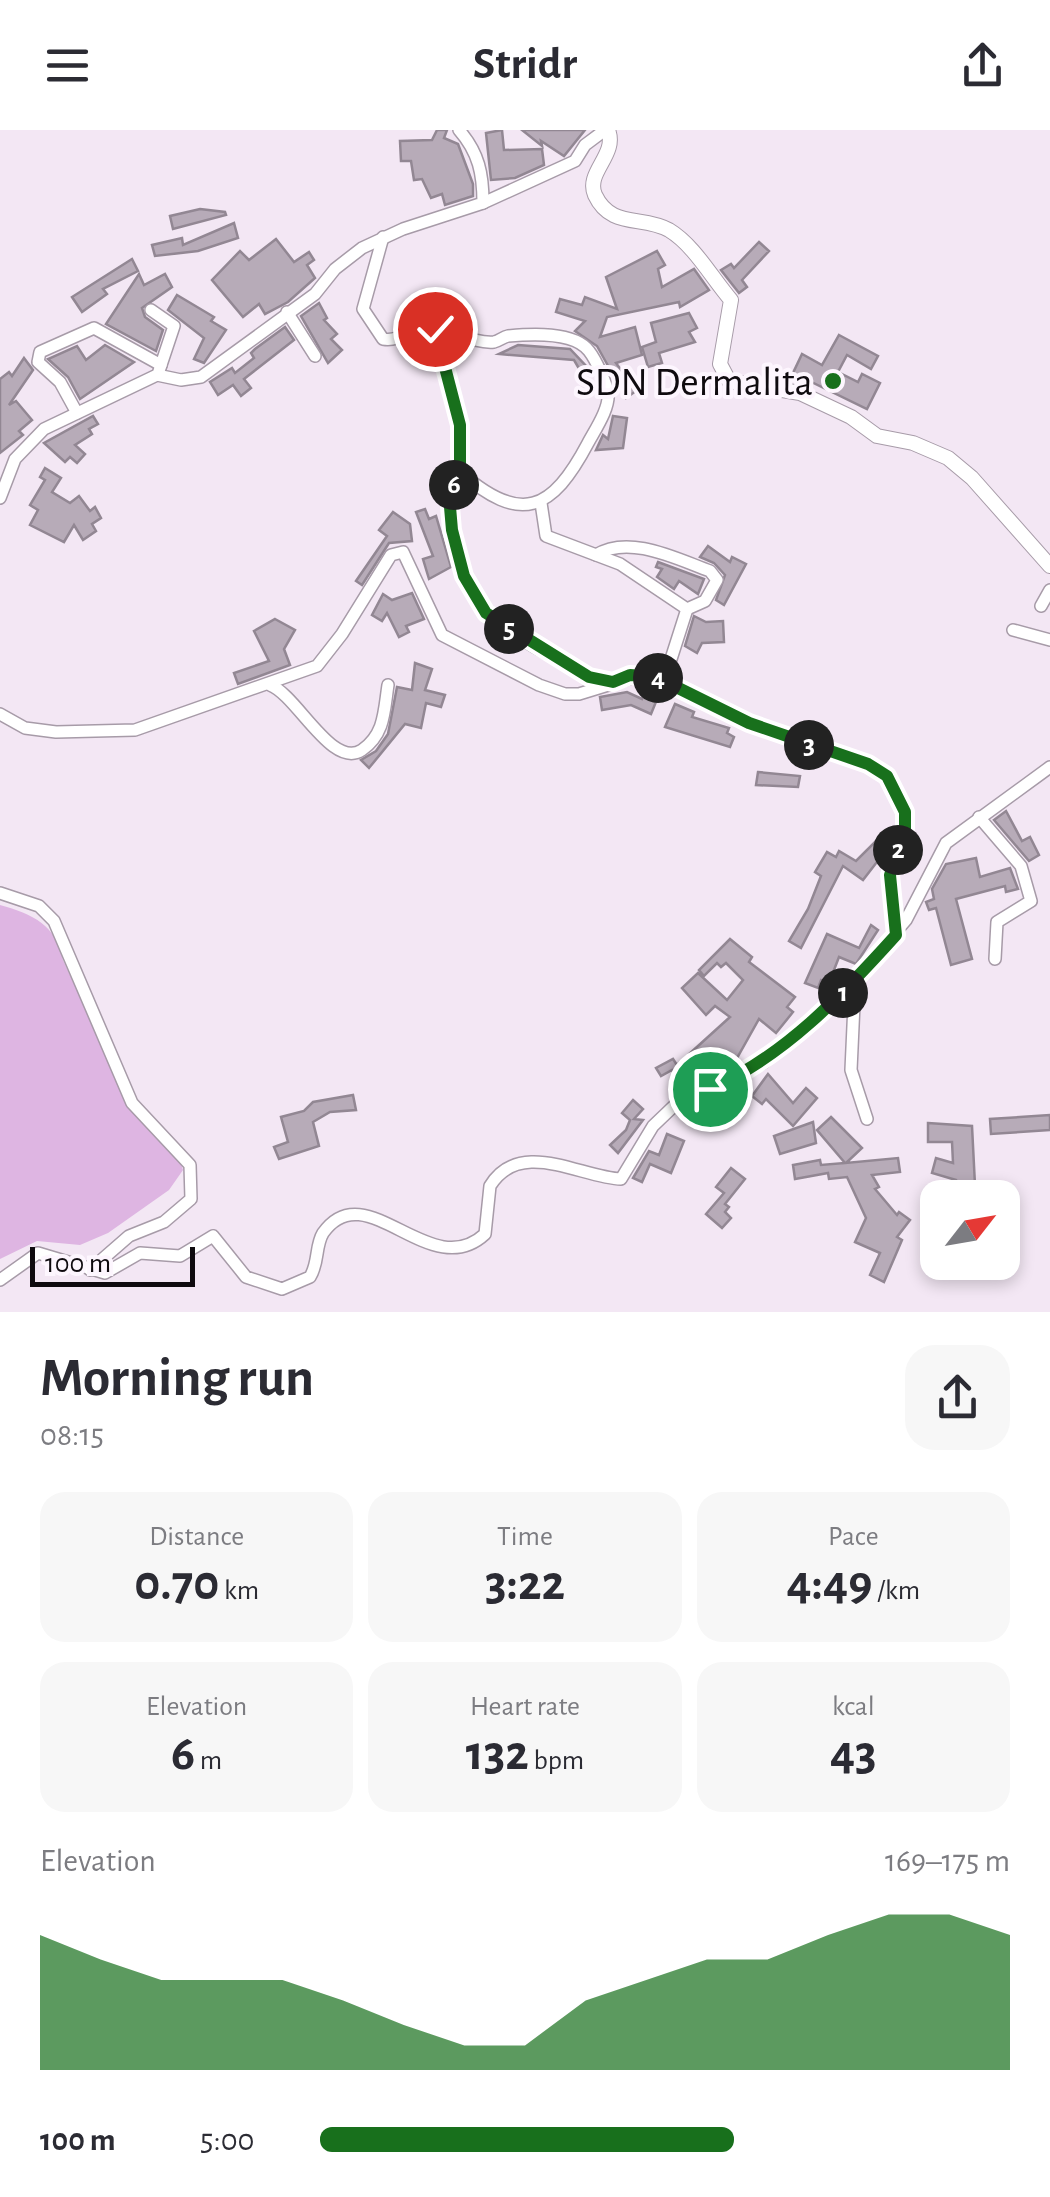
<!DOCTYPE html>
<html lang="en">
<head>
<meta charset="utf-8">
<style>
  :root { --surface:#fff; --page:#f7f7f7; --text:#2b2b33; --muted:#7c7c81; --accent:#18701c }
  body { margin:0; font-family:"Alegreya Sans",sans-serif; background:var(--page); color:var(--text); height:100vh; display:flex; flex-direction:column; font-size:38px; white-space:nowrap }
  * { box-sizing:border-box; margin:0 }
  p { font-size:32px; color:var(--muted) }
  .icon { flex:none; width:55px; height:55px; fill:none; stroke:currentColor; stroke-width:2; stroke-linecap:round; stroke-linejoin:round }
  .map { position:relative; height:1182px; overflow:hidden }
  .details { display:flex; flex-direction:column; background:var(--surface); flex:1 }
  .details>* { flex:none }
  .needle { width:65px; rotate:59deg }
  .buttons { position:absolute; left:920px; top:1050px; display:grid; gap:20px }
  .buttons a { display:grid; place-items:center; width:100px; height:100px; border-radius:20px; background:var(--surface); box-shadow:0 5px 15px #0003; font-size:50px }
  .scale { position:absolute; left:30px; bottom:25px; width:165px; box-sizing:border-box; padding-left:10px; border:5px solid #0f0b0f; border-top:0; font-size:28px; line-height:35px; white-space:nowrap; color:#0f0b0f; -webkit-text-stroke:8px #fdf6fe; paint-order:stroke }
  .pin { position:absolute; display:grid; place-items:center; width:85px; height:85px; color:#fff; margin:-42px; border:5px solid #fff; border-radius:50%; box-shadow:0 2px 10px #0007 }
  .km { position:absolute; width:50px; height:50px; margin:-25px; border-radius:50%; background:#222; color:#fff; font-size:28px; line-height:50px; text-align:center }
  .round { display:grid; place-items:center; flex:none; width:105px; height:105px; border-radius:30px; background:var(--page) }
  .head { display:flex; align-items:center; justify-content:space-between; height:170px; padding:0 40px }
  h1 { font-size:55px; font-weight:700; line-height:75px }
  .metrics { display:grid; grid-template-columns:repeat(3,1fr); gap:15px; height:170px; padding:10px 40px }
  .metrics div { display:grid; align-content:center; border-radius:25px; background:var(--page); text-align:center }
  .metrics b { font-size:50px; font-weight:700 }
  .metrics small { font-size:28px; font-weight:400 }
  .metrics p { font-size:28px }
  .chart { height:280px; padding:20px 40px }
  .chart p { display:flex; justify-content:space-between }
  .chart svg { width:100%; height:180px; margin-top:10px; fill:var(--accent); opacity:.7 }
  ul { padding:0 40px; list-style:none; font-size:32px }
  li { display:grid; grid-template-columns:160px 120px 1fr; align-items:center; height:75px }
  li i { height:25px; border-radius:12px; background:var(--accent) }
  header { display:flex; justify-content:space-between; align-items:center; height:130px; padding:0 40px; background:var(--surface); font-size:45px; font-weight:700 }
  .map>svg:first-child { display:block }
  .green { fill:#deb5e2 }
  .building { fill:#b7abb8; stroke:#928793; stroke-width:2.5 }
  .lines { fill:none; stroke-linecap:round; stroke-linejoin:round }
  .minor-casing { stroke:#a79ba8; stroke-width:14 }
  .tertiary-casing { stroke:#a79ba8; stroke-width:16 }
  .minor { stroke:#fff; stroke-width:11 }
  .tertiary { stroke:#fff; stroke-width:14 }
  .route-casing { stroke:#fff; stroke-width:20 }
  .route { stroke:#18701c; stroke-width:12 }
  .poi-dot { fill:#18701c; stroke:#fdf6fe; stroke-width:4 }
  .labels { text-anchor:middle; stroke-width:8; stroke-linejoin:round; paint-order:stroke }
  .poi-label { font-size:40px; fill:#0f0b0f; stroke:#fdf6fe; text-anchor:end }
</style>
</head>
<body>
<header><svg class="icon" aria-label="menu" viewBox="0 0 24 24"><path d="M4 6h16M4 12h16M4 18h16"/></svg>Stridr<svg class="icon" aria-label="share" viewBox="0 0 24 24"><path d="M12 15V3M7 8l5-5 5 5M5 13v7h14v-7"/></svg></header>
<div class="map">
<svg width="1050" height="1182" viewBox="0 0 1050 1182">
  <rect width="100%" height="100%" fill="#f3e7f4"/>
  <path class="green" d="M 0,775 C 33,784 56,795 63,830 L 122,958 L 177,1021 L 183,1040 L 169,1060 L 108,1103 L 80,1115 L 37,1111 L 0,1129 Z"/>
  <g class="building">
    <polygon points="437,0 447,0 444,8 458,14 473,54 473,66 445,75 442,64 431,68 422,49 414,50 411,31 401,31 400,11 432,10"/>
    <polygon points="502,0 504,20 542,19 544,35 515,48 491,50 486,3"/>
    <polygon points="522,0 585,0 564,26 541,11 542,16"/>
    <polygon points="200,79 225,82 226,85 173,99 170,86"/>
    <polygon points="234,93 238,108 198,121 155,126 152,115 182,108 183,115"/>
    <polygon points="276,109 294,132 309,122 314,130 307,135 315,148 288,172 265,184 259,174 243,187 212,150 240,121 249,130"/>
    <polygon points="759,112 769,121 742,150 747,157 739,163 721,140 731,134 734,138"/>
    <polygon points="657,121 665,135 658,139 662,157 694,139 709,160 680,177 679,172 607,187 600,207 635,197 642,225 616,233 636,261 626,268 597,216 575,201 585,191 556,182 560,169 582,175 585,167 617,179 606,147"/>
    <polygon points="132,129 138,141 103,159 107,164 82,182 72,167"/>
    <polygon points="139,144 144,155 165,144 172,157 142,178 145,187 163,200 156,221 106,194"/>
    <polygon points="177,165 214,187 211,191 226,200 204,233 194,229 204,208 168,180"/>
    <polygon points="319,173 327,188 324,190 337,204 331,209 342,220 328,233 301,186"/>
    <polygon points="689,183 697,198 689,202 695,212 659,223 662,233 648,237 642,217 656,212 651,193"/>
    <polygon points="285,197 294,210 244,249 251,258 241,266 233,255 218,265 210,252 232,238 235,243 254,228 251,223 255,219"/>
    <polygon points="839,205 878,226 871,239 847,225 838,242 858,252 862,244 880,253 867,279 793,243 802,224 822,235"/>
    <polygon points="105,215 134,232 80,269 68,247 48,229 77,216 86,230"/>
    <polygon points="518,215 570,219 588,238 581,242 574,230 499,224"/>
    <polygon points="24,228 33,240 9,275 16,271 32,290 19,301 23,305 0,323 0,249 9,242 12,246"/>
    <polygon points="93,286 98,294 89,299 92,304 75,315 85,324 77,333 70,327 65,332 44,313"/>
    <polygon points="613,286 627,288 623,318 596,320 603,305 608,309"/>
    <polygon points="45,338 61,348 52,362 70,373 79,366 90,381 95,377 101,388 92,394 96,401 83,410 74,395 64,412 30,395 38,380 30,375 45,350 40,347"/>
    <polygon points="425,379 429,389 436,386 451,437 429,449 423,429 433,426 416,382"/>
    <polygon points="393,382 410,394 412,411 389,413 362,455 356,451 387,406 379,400"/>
    <polygon points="708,416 730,432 732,427 746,434 724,475 716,470 725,445 714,433 700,427"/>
    <polygon points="658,432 704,449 698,464 679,451 674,459 657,447 662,439 656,437"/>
    <polygon points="412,463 424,489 406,496 409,502 399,507 387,483 382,491 372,485 383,464 392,470"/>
    <polygon points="694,486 706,492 723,491 724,512 702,513 697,523 685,516"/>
    <polygon points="275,489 295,500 284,519 290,535 238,554 234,543 269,531 254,501"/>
    <polygon points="415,533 432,539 425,560 445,565 441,577 426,573 421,598 405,594 369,638 361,630 376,621 388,604 397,557 412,560"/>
    <polygon points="647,556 660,562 651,584 631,575 602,580 600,567 627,562 642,569"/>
    <polygon points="675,574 694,582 692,587 729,598 727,603 734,607 730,617 665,597"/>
    <polygon points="758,642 800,646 798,657 756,655"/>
    <polygon points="1006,681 1022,711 1030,707 1039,725 1029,731 994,690"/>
    <polygon points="877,710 887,719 863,750 843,736 801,818 789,811 808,779 821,746 815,742 827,722 836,727 839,721 856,731"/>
    <polygon points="976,728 980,747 1010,738 1018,759 1006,762 1005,756 956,769 972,829 951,835 936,778 929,780 926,772 934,769 932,759 946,734"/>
    <polygon points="871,795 878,800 856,834 839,827 829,853 821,850 818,858 805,853 827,804 859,818"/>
    <polygon points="730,809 752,827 749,832 795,867 787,877 793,882 776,903 759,889 732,937 717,944 707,936 698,946 700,951 682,960 672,940 661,946 656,938 673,929 677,935 730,887 715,876 706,885 682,858 698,843 727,870 743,850 726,833 721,837 717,833 704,846 699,840"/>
    <polygon points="768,944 793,973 806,958 817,968 793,996 766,969 762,974 752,966"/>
    <polygon points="353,965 356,980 330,982 313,992 319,1016 279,1029 274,1017 288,1012 281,987 304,981 313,972"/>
    <polygon points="633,970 643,979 634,989 643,990 618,1023 610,1015 626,1000 630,990 622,983"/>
    <polygon points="1050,985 1050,1000 991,1004 990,989"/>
    <polygon points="831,987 862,1018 846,1033 898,1028 900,1042 872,1045 879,1057 875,1059 897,1085 899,1082 910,1090 897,1107 902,1110 884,1152 870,1145 880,1123 855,1112 866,1088 847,1047 829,1049 828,1043 795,1049 793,1035 820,1030 821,1035 845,1033 817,1000"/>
    <polygon points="813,992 816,1013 780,1024 774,1006"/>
    <polygon points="928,993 972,996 975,1055 956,1056 956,1050 932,1043 936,1028 953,1033 952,1012 928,1012"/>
    <polygon points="667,1004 684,1011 671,1043 650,1034 642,1052 633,1048 649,1021 659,1025"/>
    <polygon points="731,1038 745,1049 725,1074 729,1077 725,1082 731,1088 722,1098 706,1084 724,1063 716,1057"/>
  </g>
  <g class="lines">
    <g class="minor-casing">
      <g id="minor">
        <polyline points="483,73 575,31 585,15 605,0"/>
        <path d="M 383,107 L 363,179 L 383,209 C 401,212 410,198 426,197 C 448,197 472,214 494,212 C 499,211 503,207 508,206 C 530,204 574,201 589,221 C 596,230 606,252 608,263 C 610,278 595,300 588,313 C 552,381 521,396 459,341"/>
        <polyline points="151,180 174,196 159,241"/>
        <polyline points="287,182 315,226"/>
        <path d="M 435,199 C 439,233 456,263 460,296 C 463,331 449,352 450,380 C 452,458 494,500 562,531 C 579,539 591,548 611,551"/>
        <polyline points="77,283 60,252 38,232 40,222 94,198 161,235"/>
        <path d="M 0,368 L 15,329 L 44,299 L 157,245 L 181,250 L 201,247 L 315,164 L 335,139 L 362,118 L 403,99 L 483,73 C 483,44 479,23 459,0"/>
        <polyline points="541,373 546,406 620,434 687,479 664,551"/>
        <path d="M 596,425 C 629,404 677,429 710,441 L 717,450 L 705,471 L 687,479"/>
        <polyline points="1041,476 1050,460"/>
        <polyline points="1013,500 1050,510"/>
        <path d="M 270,555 C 297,565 332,640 362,620 C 385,604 384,581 388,555"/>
        <polyline points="0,584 25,598 56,602 135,600 317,536 342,504 391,425 403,422 442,505 539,555 565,564 579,564 644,544 749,593 868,634 887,646 905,682 905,699 890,745 895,805"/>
        <polyline points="979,687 1021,736 1031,771 997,792 995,829"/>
        <polyline points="0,763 39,776 54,791 132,973 190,1035 191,1069 164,1092 129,1106 90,1140"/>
        <polyline points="855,852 851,940 867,989"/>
        <path d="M 0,1150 L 38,1123 L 105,1143 L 140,1123 L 180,1126 L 213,1106 L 246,1147 L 282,1159 L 310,1147 C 319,1133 315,1116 323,1103 C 366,1042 430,1155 485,1104 L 490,1056 C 520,1007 582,1048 621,1049 L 653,996 L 676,974 L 763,933 L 845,861 L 906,790 L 946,713 L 1050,637"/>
      </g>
    </g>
    <g class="tertiary-casing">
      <path id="tertiary" d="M 608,0 C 618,25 585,42 595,65 C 611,99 642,85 669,100 C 694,115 712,148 731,170 L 720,234 L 729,251 L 800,263 L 851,287 L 877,306 L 913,313 L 948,328 L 972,348 L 1050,436"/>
    </g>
    <use href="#minor" class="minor"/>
    <use href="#tertiary" class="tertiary"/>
  </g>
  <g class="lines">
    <g class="route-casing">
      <path id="route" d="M 435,199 L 460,295 L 460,341 L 450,377 L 452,400 L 464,446 L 486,483 L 589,547 L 613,552 L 630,545 L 656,547 L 749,593 L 868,634 L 887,646 L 905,682 L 905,699 L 890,745 L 896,805 C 842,865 785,926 710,959"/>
    </g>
    <use href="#route" class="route"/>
  </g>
  <circle class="poi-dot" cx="833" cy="251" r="10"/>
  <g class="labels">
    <g class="poi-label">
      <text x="813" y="265">SDN Dermalita</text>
    </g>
  </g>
</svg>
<div class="buttons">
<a><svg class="needle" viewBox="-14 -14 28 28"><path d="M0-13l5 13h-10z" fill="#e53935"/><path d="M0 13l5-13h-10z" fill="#7c7c81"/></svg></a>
</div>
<div class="scale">100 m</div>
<div class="pin" style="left:710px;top:959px;background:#1e9e55"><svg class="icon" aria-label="arrive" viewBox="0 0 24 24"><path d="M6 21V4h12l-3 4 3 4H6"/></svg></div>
<div class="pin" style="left:435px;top:199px;background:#d93025"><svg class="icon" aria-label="check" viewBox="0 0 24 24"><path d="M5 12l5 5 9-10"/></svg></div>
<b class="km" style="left:843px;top:863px">1</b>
<b class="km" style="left:898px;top:720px">2</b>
<b class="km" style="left:809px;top:615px">3</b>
<b class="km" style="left:658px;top:548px">4</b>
<b class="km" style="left:509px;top:499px">5</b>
<b class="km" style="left:454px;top:355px">6</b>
</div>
<section class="details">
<div class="head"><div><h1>Morning run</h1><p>08:15</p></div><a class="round"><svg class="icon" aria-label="share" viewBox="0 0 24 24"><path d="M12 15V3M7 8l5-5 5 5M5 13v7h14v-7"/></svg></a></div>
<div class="metrics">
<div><p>Distance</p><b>0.70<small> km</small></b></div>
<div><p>Time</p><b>3:22</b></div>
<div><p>Pace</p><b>4:49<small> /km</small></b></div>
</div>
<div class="metrics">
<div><p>Elevation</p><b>6<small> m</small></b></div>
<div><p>Heart rate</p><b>132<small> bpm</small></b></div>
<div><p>kcal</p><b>43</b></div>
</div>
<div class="chart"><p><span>Elevation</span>169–175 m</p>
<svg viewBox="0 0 160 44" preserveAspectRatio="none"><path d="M0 44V11L10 17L20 22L30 22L40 22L50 27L60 33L70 38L80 38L90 27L100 22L110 17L120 17L130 11L140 6L150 6L160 11V44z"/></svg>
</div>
<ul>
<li><b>100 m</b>5:00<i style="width:60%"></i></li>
</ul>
</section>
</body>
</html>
